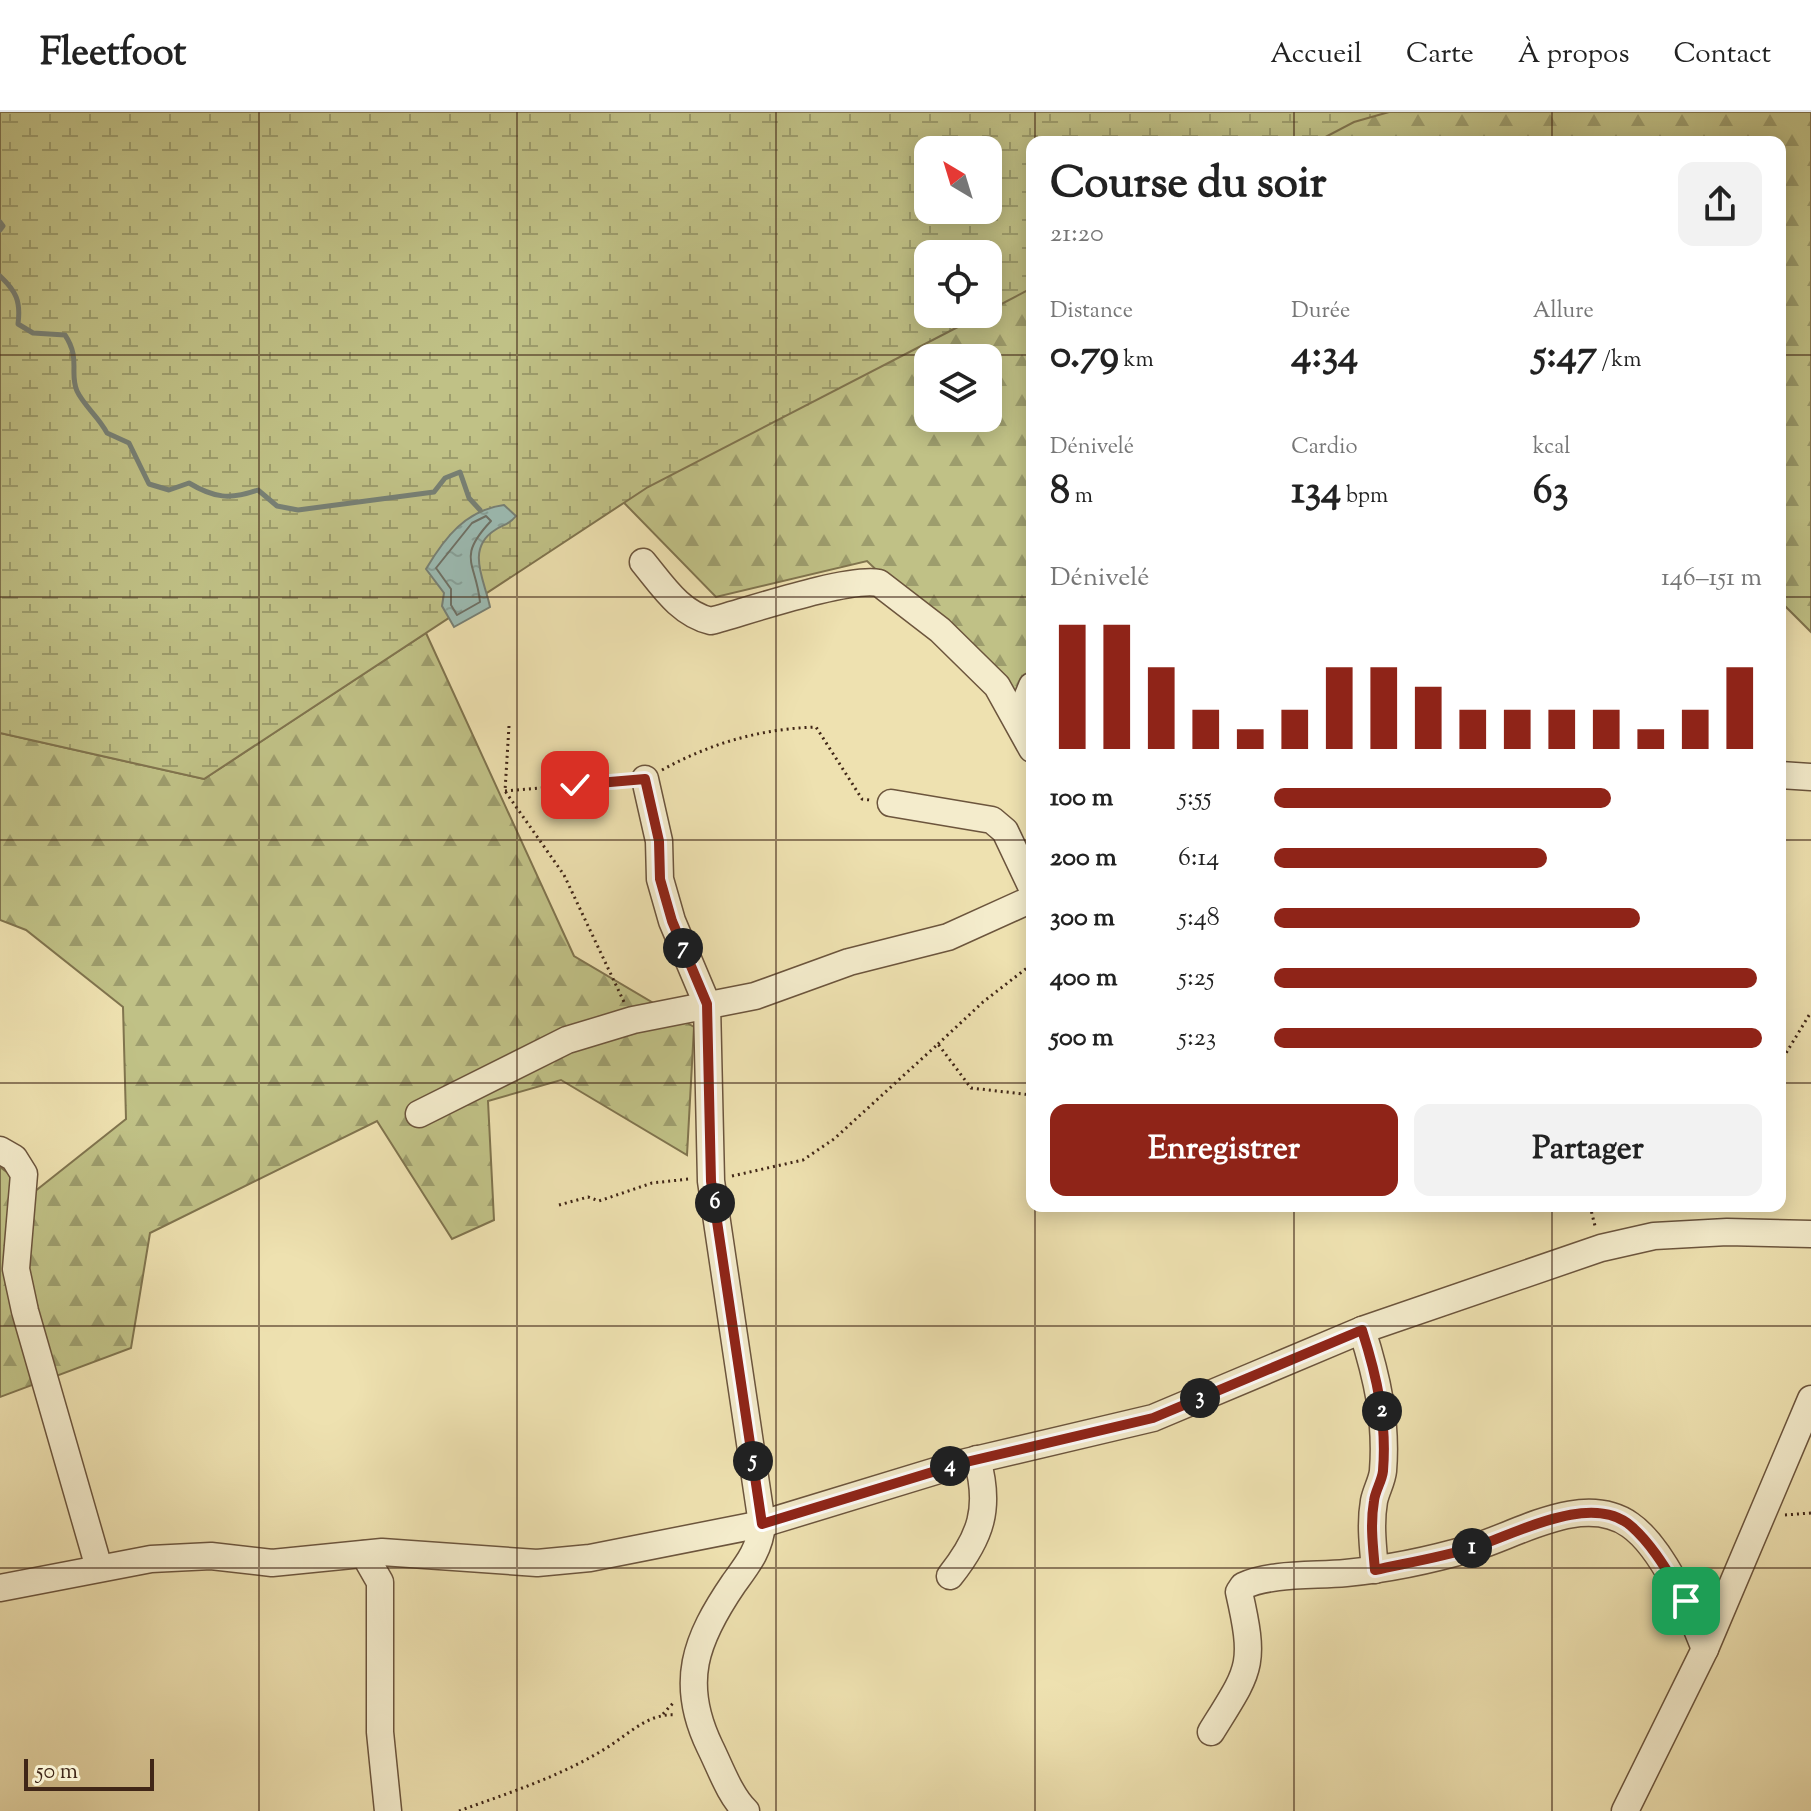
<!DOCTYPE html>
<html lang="fr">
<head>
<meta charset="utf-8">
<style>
  :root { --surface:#fff; --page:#f2f2f2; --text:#222; --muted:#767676; --line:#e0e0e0; --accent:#8f2418 }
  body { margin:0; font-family:"Sorts Mill Goudy",serif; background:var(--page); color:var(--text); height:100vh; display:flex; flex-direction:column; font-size:30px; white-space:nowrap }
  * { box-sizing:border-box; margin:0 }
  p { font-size:26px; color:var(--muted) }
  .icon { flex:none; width:44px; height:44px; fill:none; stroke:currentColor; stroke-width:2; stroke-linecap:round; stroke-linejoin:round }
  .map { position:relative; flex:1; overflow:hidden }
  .details { position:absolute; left:1026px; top:24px; width:760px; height:1076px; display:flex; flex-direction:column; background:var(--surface); border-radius:16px; box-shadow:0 4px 20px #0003 }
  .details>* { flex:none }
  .needle { width:52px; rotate:322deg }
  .fabs { position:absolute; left:914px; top:24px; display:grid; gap:16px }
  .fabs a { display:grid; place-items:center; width:88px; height:88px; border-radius:16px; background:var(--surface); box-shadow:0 4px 20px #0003; font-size:40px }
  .scale { position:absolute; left:24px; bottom:20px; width:130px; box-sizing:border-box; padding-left:8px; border:4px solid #402617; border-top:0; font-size:22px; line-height:28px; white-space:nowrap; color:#402617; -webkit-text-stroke:6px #f4eccc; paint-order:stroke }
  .pin { position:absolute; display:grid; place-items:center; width:68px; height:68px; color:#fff; margin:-34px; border-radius:16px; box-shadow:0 4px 12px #0006 }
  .km { position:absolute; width:40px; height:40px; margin:-20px; border-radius:50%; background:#222; color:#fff; font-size:22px; line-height:40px; text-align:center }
  .round { display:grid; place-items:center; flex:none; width:84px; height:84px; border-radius:16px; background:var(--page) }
  .overview { display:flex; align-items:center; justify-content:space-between; height:136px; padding:0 24px }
  h1 { font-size:44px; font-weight:700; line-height:60px }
  .figures { display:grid; grid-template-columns:repeat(3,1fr); gap:12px; height:136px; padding:8px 24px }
  .figures div { display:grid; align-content:center }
  .figures b { font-size:40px; font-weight:700 }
  .figures small { font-size:22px; font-weight:400 }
  .figures p { font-size:22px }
  .chart { height:224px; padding:16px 24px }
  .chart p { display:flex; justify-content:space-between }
  .chart svg { width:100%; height:144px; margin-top:8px; stroke:var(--accent); stroke-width:6 }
  .action { display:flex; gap:16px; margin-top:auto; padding:16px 24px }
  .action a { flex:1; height:92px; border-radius:16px; background:var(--accent); color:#fff; font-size:32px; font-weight:700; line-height:92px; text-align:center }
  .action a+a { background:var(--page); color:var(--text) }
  ul { padding:0 24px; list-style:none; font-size:26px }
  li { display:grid; grid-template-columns:128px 96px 1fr; align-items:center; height:60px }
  li i { height:20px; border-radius:10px; background:var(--accent) }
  header { display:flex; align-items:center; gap:48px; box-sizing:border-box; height:112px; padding:0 40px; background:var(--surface); border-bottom:2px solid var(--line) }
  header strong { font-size:38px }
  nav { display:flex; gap:44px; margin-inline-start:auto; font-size:28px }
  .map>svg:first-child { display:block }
  .forest { fill:url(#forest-firs); stroke:#80744e; stroke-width:2; fill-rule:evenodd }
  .wetland { fill:url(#wetland-marsh); stroke:#80744e; stroke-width:2; fill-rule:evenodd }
  .water { fill:url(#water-ripples); stroke:#778075; stroke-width:2 }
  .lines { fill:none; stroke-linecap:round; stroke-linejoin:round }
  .shore { stroke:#6e7166; stroke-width:2 }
  .stream { stroke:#778075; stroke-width:5 }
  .minor-casing { stroke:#6c553d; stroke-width:29 }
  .path { stroke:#402617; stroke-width:3; stroke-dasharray:2 4; stroke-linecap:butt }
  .minor { stroke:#f4eccc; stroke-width:26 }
  .route-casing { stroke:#fff; stroke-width:16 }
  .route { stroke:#8f2418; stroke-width:10 }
  .grid { fill:none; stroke:#402617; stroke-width:2; stroke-opacity:0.55 }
</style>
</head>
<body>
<header>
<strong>Fleetfoot</strong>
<nav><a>Accueil</a><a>Carte</a><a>À propos</a><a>Contact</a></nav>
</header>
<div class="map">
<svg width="1811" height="1699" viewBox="0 0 1811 1699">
  <defs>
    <pattern id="forest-firs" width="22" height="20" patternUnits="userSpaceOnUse" patternTransform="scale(2)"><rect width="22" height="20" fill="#c0c186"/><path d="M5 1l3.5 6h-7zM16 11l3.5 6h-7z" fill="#9d9d6d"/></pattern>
    <pattern id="wetland-marsh" width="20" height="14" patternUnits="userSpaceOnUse" patternTransform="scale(2)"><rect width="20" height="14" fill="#c0c186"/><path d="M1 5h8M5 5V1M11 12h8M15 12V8" fill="none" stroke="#9d9d6d"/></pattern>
    <pattern id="water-ripples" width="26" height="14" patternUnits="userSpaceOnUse" patternTransform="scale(2)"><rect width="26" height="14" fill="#9cbcb4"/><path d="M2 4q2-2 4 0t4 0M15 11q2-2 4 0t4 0" fill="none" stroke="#87a19a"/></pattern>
  </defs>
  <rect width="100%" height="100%" fill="#eee1b0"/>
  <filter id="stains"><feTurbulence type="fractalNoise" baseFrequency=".0025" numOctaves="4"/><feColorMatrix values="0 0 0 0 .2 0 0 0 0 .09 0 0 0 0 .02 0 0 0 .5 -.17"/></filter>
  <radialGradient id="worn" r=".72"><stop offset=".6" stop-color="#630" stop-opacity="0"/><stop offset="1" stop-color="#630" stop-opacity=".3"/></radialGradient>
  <g class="forest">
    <path d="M 1065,0 L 1811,0 L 1811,520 L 1780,489 L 1780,30 L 1032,30 L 1032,605 L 867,449 L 716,485 L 592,358 L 952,98 L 988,98 L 988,62 ZM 928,142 L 988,142 L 988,202 L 928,202 ZM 928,246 L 988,246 L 988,306 L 928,306 Z"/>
    <polygon points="426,521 574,844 694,915 687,1043 561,968 488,989 494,1108 452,1127 377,1009 150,1121 131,1236 0,1285 0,1055 34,1080 126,1007 123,895 26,818 0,808 0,621 204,667"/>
  </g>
  <path class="wetland" d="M 0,0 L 1389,0 L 1354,10 L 1316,30 L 1032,30 L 1032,176 L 988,199 L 988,142 L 928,142 L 928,202 L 983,202 L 648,375 L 204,667 L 0,621 ZM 928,38 L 988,38 L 988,98 L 928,98 Z"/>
  <path class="water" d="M 504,393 L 516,404 C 509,413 504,412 495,418 C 465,437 485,469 490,495 L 454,515 L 442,494 L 444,481 L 426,457 C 445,425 466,398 504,393 Z"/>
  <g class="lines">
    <path class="shore" d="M 486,404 L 491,409 C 456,446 476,450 480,490 L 457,503 L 451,493 L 451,477 L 436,456 L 472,411 Z"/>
    <g class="stream">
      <polyline points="0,110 3,114 0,118"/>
      <path d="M 0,164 C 16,179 21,189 18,212 L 33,221 L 65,223 C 81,247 69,261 77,279 C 84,294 99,305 107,321 L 129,331 L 149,372 L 169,378 L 189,371 C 214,386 230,388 258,378 L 277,394 L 298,398 L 434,380 L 445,366 L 460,360 L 469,386 L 480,398"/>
    </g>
    <g class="minor-casing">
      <g id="minor">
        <path d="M 643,450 C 662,473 680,502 711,509 C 748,499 847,465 879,471 L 940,518 L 997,574 L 1032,637"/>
        <polyline points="1018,608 1032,574"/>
        <polyline points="1780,663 1811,665"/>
        <path d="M 645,667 L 659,729 L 660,767 L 672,809 L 707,892 L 711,1069 L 762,1412 C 760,1437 748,1452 734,1471 C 695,1528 679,1571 710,1635 C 720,1655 730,1684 746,1699"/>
        <polyline points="891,691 992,708 1005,719 1032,776"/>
        <polyline points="419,1002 567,928 633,908 755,884 849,850 948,825 1032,787"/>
        <polyline points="0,1038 14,1046 24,1062 16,1157 25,1199 99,1456"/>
        <path d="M 1362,1218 C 1377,1265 1387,1309 1383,1359 C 1382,1369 1376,1379 1374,1389 C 1370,1412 1373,1435 1375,1458"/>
        <polyline points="364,1442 380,1470 380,1620 388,1699"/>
        <path d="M 950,1464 C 981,1425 991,1396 977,1347"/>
        <polyline points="0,1476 151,1447 211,1444 272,1451 382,1440 537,1451 590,1446 762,1412 962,1351 1153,1306 1362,1218 1601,1136 1654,1124 1727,1120 1811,1122"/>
        <path d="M 1211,1620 C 1250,1557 1256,1555 1239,1480 L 1243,1474 C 1271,1461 1314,1464 1346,1461 C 1388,1457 1431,1448 1472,1436 C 1517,1423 1583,1380 1630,1413 C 1662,1435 1691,1501 1705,1537"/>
        <polyline points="1625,1699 1705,1537 1811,1287"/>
      </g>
    </g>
    <g class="path">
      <polyline points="509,614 505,679 564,763 624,890"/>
      <path d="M 662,658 C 711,631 760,617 816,615 L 862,687 L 870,688"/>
      <polyline points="505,679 625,669"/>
      <polyline points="938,932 983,890 1032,852"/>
      <polyline points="1780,951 1811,900"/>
      <polyline points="732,1064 803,1048 834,1027 938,932 971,976 1032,983"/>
      <polyline points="559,1093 588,1085 599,1089 652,1071 689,1067"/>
      <polyline points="1590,1094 1595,1114"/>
      <polyline points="1785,1403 1811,1401"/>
      <polyline points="663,1602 674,1590"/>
      <path d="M 459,1699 C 511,1680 565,1663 611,1633 C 632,1619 650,1601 676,1603"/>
    </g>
    <use href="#minor" class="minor"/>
  </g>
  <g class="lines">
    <g class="route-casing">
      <path id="route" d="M 575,673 L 645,667 L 659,729 L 660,767 L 672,809 L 707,892 L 711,1069 L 762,1412 L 962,1351 L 1153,1306 L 1362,1218 C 1377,1265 1387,1309 1383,1359 C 1382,1369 1375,1379 1374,1389 C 1370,1412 1373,1435 1375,1458 C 1407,1451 1441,1445 1472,1436 C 1514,1423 1591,1379 1631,1414 C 1654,1434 1670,1464 1686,1489"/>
    </g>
    <use href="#route" class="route"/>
  </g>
  <path class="grid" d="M 259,0 L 259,1699M 517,0 L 517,1699M 776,0 L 776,1699M 1035,0 L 1035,30M 1294,0 L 1294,30M 1552,0 L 1552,30M 0,243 L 1032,243M 1780,243 L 1811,243M 0,485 L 1032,485M 1780,485 L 1811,485M 0,728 L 1032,728M 1780,728 L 1811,728M 0,971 L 1032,971M 1780,971 L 1811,971M 1035,1094 L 1035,1699M 1294,1094 L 1294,1699M 1552,1094 L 1552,1699M 0,1214 L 1811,1214M 0,1456 L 1811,1456"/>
  <rect width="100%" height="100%" filter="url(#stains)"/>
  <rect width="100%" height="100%" fill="url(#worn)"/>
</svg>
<div class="fabs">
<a><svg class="needle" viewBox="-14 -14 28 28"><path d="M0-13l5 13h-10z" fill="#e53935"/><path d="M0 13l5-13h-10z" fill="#767676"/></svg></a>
<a><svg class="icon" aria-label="locate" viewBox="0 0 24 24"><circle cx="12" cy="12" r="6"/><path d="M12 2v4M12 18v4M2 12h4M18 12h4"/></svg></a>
<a><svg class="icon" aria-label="layers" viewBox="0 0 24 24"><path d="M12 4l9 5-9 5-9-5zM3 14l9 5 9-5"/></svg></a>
</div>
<div class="scale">50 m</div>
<div class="pin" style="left:1686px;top:1489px;background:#1e9e55"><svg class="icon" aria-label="arrive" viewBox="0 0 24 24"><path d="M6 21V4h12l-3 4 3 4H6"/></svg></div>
<div class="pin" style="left:575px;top:673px;background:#d93025"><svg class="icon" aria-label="check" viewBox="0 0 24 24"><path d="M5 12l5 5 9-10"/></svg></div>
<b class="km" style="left:1472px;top:1436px">1</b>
<b class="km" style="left:1382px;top:1299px">2</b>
<b class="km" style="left:1200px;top:1286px">3</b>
<b class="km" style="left:950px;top:1354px">4</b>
<b class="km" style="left:753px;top:1349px">5</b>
<b class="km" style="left:715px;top:1091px">6</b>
<b class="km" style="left:683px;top:836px">7</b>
<section class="details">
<div class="overview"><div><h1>Course du soir</h1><p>21:20</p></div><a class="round"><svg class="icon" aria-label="share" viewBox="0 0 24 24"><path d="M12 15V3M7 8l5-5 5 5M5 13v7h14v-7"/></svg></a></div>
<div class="figures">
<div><p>Distance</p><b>0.79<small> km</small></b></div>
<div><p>Durée</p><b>4:34</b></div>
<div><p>Allure</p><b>5:47<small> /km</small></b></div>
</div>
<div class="figures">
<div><p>Dénivelé</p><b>8<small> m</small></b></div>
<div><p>Cardio</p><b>134<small> bpm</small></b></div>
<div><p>kcal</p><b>63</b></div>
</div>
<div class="chart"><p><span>Dénivelé</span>146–151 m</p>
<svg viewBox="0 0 160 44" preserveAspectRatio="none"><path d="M5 44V6M15 44V6M25 44V19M35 44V32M45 44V38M55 44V32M65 44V19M75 44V19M85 44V25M95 44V32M105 44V32M115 44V32M125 44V32M135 44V38M145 44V32M155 44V19"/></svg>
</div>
<ul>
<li><b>100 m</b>5:55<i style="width:69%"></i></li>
<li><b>200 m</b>6:14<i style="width:56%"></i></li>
<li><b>300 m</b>5:48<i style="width:75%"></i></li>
<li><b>400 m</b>5:25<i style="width:99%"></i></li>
<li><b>500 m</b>5:23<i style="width:100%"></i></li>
</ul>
<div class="action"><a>Enregistrer</a><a>Partager</a></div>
</section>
</div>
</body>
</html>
